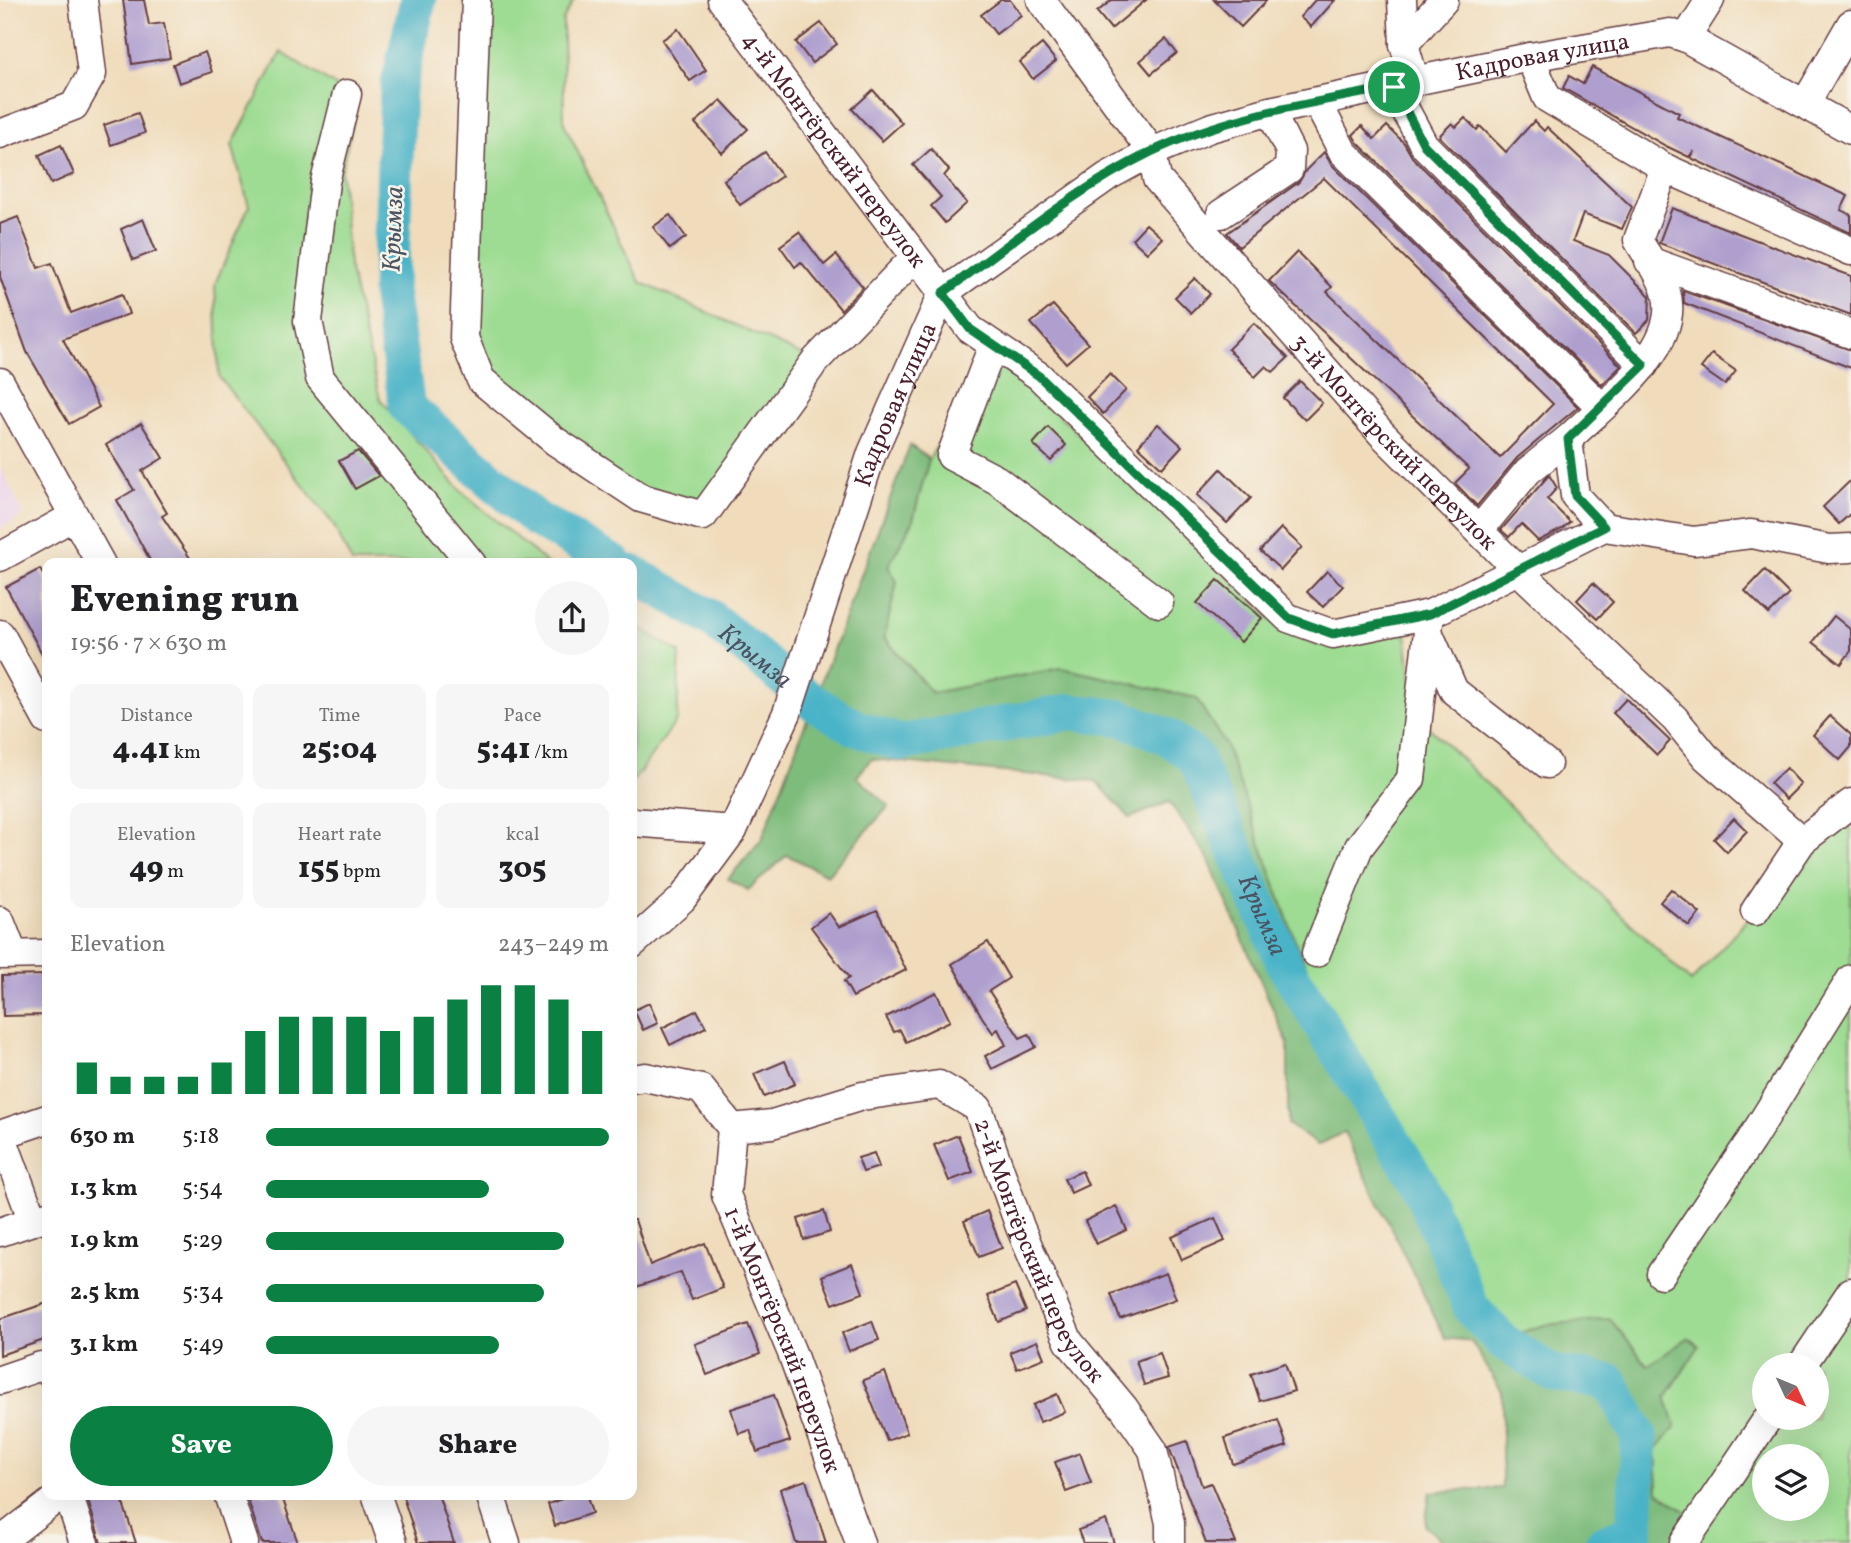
<!DOCTYPE html>
<html lang="en">
<head>
<meta charset="utf-8">
<style>
  :root { --surface:#fff; --page:#f6f6f6; --text:#202124; --muted:#757577; --accent:#0b8043 }
  body { margin:0; font-family:Vollkorn,serif; background:var(--page); color:var(--text); height:100vh; display:flex; flex-direction:column; font-size:26px; white-space:nowrap }
  * { box-sizing:border-box; margin:0 }
  p { font-size:23px; color:var(--muted) }
  .icon { flex:none; width:38px; height:38px; fill:none; stroke:currentColor; stroke-width:2; stroke-linecap:round; stroke-linejoin:round }
  .map { position:relative; flex:1; overflow:hidden }
  .drawer { position:absolute; left:42px; top:558px; width:595px; height:942px; display:flex; flex-direction:column; background:var(--surface); border-radius:14px; box-shadow:0 7px 28px #0002 }
  .drawer>* { flex:none }
  .needle { width:46px; rotate:134deg }
  .buttons { position:absolute; left:1752px; top:1353px; display:grid; gap:14px }
  .buttons a { display:grid; place-items:center; width:77px; height:77px; border-radius:50%; background:var(--surface); box-shadow:0 7px 28px #0002; font-size:35px }
  .pin { position:absolute; display:grid; place-items:center; width:60px; height:60px; color:#fff; margin:-30px; border:4px solid #fff; border-radius:50%; box-shadow:0 2px 7px #0007 }
  .round { display:grid; place-items:center; flex:none; width:74px; height:74px; border-radius:37px; background:var(--page) }
  .head { display:flex; align-items:center; justify-content:space-between; height:119px; padding:0 28px }
  h1 { font-size:38px; font-weight:800; line-height:52px }
  .figures { display:grid; grid-template-columns:repeat(3,1fr); gap:10px; height:119px; padding:7px 28px }
  .figures div { display:grid; align-content:center; border-radius:14px; background:var(--page); text-align:center }
  .figures b { font-size:30px; font-weight:800 }
  .figures small { font-size:19px; font-weight:400 }
  .figures p { font-size:19px }
  .chart { height:196px; padding:14px 28px }
  .chart p { display:flex; justify-content:space-between }
  .chart svg { width:100%; height:126px; margin-top:7px; stroke:var(--accent); stroke-width:6 }
  .primary-button { display:flex; gap:14px; margin-top:auto; padding:14px 28px }
  .primary-button a { flex:1; height:80px; border-radius:42px; background:var(--accent); color:#fff; font-size:28px; font-weight:800; line-height:80px; text-align:center }
  .primary-button a+a { background:var(--page); color:var(--text) }
  ul { padding:0 28px; list-style:none; font-size:23px }
  li { display:grid; grid-template-columns:112px 84px 1fr; align-items:center; height:52px }
  li i { height:18px; border-radius:9px; background:var(--accent) }
  .map>svg:first-child { display:block }
  .built { fill:#ebd1eb }
  .green { fill:#9ddc92; stroke:#747e5e; stroke-width:2; fill-rule:evenodd }
  .forest { fill:#7ebc7c; stroke:#646e54; stroke-width:2 }
  .lines { fill:none; stroke-linecap:round; stroke-linejoin:round }
  .river { stroke:#49b3c7; stroke-width:37 }
  .building { fill:#af9fcf }
  .minor-casing { stroke:#633b41; stroke-width:31 }
  .minor { stroke:#fff; stroke-width:28 }
  .route-casing { stroke:#fff; stroke-width:14 }
  .route { stroke:#0b8043; stroke-width:9 }
  .labels { text-anchor:middle; stroke-width:5; stroke-linejoin:round; paint-order:stroke }
  .street-label { font-size:24px; fill:#4a1f2b; stroke:#f7f3e8 }
  .water-label { font-size:26px; font-style:italic; fill:#4a5362; stroke:#f7f3e8 }
</style>
</head>
<body>
<div class="map">
<svg width="1851" height="1543" viewBox="0 0 1851 1543">
  <rect width="100%" height="100%" fill="#f7f3e8"/>
  <filter id="ink" filterUnits="userSpaceOnUse"><feTurbulence type="fractalNoise" baseFrequency=".0143" numOctaves="2"/><feDisplacementMap in="SourceGraphic" scale="14" xChannelSelector="R" yChannelSelector="G"/><feConvolveMatrix kernelMatrix="1 2 1 2 8 2 1 2 1" color-interpolation-filters="sRGB"/></filter>
  <filter id="wash" filterUnits="userSpaceOnUse"><feTurbulence type="fractalNoise" baseFrequency=".00686" numOctaves="4" result="noise"/><feDisplacementMap in="SourceGraphic" scale="28" xChannelSelector="R" yChannelSelector="G"/><feGaussianBlur stdDeviation="1.57" result="paint"/><feColorMatrix in="noise" values="0 0 0 0 0 0 0 0 0 0 0 0 0 0 0 0 0 1.4 0 .05"/><feComposite in="paint" operator="in"/></filter>
  <g filter="url(#wash)">
    <rect width="100%" height="100%" fill="#f0dcbb"/>
    <polygon class="built" points="0,467 24,515 0,529"/>
    <g class="green">
      <polygon points="476,0 574,0 563,20 564,123 640,282 815,361 703,516 641,498 481,380 464,338"/>
      <polygon points="281,52 358,100 341,172 349,266 380,399 461,491 547,563 352,563 333,524 219,377 215,284 249,206 232,145"/>
      <path d="M 990,359 L 1032,389 L 1279,626 L 1316,645 L 1406,633 L 1415,714 L 1691,982 L 1851,803 L 1851,1543 L 1690,1543 L 1702,1523 L 1658,1492 L 1656,1449 L 1675,1427 L 1666,1397 L 1699,1346 L 1688,1338 L 1648,1366 L 1610,1320 L 1545,1325 L 1519,1333 L 1463,1291 L 1440,1199 L 1341,1076 L 1331,1021 L 1297,946 L 1062,668 L 932,693 L 884,637 L 897,582 L 888,567 L 912,523 L 929,459 ZM 1764,1365 L 1816,1365 L 1816,1418 L 1764,1418 ZM 1764,1456 L 1816,1456 L 1816,1508 L 1764,1508 Z"/>
      <polygon points="632,623 680,653 677,720 632,783"/>
    </g>
    <polygon class="forest" points="910,445 929,459 912,523 888,566 897,582 884,638 932,693 1062,668 1196,698 1226,746 1297,946 1331,1021 1341,1076 1392,1143 1412,1145 1440,1199 1463,1291 1519,1333 1545,1325 1610,1319 1648,1366 1688,1338 1699,1346 1666,1397 1676,1427 1656,1449 1658,1492 1703,1523 1690,1543 1445,1543 1425,1526 1430,1492 1502,1488 1502,1392 1471,1341 1445,1338 1344,1132 1318,1145 1288,1124 1288,1044 1207,856 1169,802 1130,818 1096,781 871,759 857,777 889,806 827,875 787,855 748,890 728,879 762,839"/>
    <g class="lines">
      <g class="river">
        <polyline points="418,0 398,89 390,291 407,407 536,519 615,564"/>
        <path id="s1" d="M 632,573 L 709,617 L 813,702 L 856,728 L 900,743 L 1071,712 L 1122,718 L 1168,737 L 1195,757 L 1286,967 L 1418,1182 L 1472,1309 L 1502,1341 L 1554,1374 L 1610,1382 L 1639,1436 L 1635,1531 L 1603,1543"/>
      </g>
    </g>
    <g id="blocks">
      <g class="building">
        <polygon points="123,0 144,0 149,25 164,23 170,58 132,64"/>
        <polygon points="1001,0 1010,0 1021,15 996,34 981,15"/>
        <polygon points="1112,0 1146,0 1111,29 1097,12"/>
        <polygon points="1214,0 1267,0 1241,27"/>
        <polygon points="1315,0 1335,0 1311,27 1300,17"/>
        <polygon points="821,23 837,44 812,63 796,42"/>
        <polygon points="678,29 706,70 690,81 662,40"/>
        <polygon points="1166,39 1177,53 1151,74 1140,61"/>
        <polygon points="1042,44 1056,61 1033,79 1020,62"/>
        <polygon points="205,52 212,72 179,83 173,64"/>
        <polygon points="1592,67 1679,113 1677,117 1848,196 1841,210 1851,215 1851,233 1691,158 1694,151 1689,157 1666,146 1563,88 1569,76 1583,84"/>
        <polygon points="873,90 902,123 882,141 852,109"/>
        <polygon points="721,100 748,129 722,153 695,123"/>
        <polygon points="138,113 145,133 111,145 104,125"/>
        <polygon points="1465,118 1477,130 1480,126 1506,152 1534,121 1544,131 1547,127 1632,207 1622,229 1583,214 1573,241 1609,255 1650,296 1649,320 1636,333 1439,136 1452,123 1456,127"/>
        <polygon points="1362,126 1374,139 1387,126 1404,143 1412,157 1621,366 1602,385 1357,142 1353,135"/>
        <polygon points="61,145 74,174 51,184 39,155"/>
        <polygon points="931,149 949,170 944,176 967,203 945,223 931,206 941,197 913,165"/>
        <polygon points="765,152 782,176 740,205 724,180"/>
        <polygon points="1324,152 1331,164 1578,407 1517,458 1477,506 1455,483 1469,469 1269,281 1297,252 1332,287 1327,292 1500,458 1553,404 1324,178 1239,247 1227,233 1299,182 1306,170"/>
        <polygon points="1672,208 1851,276 1851,315 1659,243"/>
        <polygon points="670,215 686,237 670,249 653,227"/>
        <polygon points="18,217 38,268 52,263 71,313 122,294 129,314 63,339 99,407 69,424 27,352 0,277 0,224"/>
        <polygon points="143,219 156,251 133,260 121,229"/>
        <polygon points="1146,224 1162,238 1147,253 1132,239"/>
        <polygon points="799,232 824,265 836,255 863,287 841,310 801,262 795,267 780,246"/>
        <polygon points="1195,278 1210,294 1191,313 1175,297"/>
        <polygon points="1683,291 1851,350 1851,368 1684,303"/>
        <polygon points="1053,305 1088,344 1066,363 1031,323"/>
        <polygon points="1254,323 1288,358 1273,372 1266,366 1255,377 1228,349"/>
        <polygon points="1712,354 1736,371 1725,385 1701,368"/>
        <polygon points="1110,374 1126,390 1103,414 1087,397"/>
        <polygon points="1300,381 1322,403 1305,420 1283,398"/>
        <polygon points="141,423 163,458 142,471 167,513 162,516 190,558 181,564 152,564 117,500 134,490 106,445"/>
        <polygon points="1158,424 1182,446 1162,468 1138,446"/>
        <polygon points="1048,427 1066,445 1051,461 1033,444"/>
        <polygon points="358,451 379,476 355,489 339,461"/>
        <polygon points="1221,469 1251,498 1227,523 1197,495"/>
        <polygon points="1549,475 1557,488 1547,499 1570,522 1562,529 1538,541 1521,524 1509,537 1501,530"/>
        <polygon points="1851,480 1851,513 1839,524 1823,507"/>
        <polygon points="1281,528 1302,547 1281,570 1260,551"/>
        <polygon points="40,569 47,583 47,663 6,587"/>
        <polygon points="1765,570 1789,594 1769,614 1745,591"/>
        <polygon points="1327,571 1343,586 1323,607 1307,592"/>
        <polygon points="1218,580 1262,618 1241,642 1197,603"/>
        <polygon points="1593,583 1613,602 1597,619 1577,600"/>
        <polygon points="1834,616 1851,630 1851,651 1841,664 1813,642"/>
        <polygon points="1626,699 1670,741 1657,755 1613,713"/>
        <polygon points="1830,716 1851,735 1851,747 1840,760 1813,735"/>
        <polygon points="1786,768 1801,784 1786,799 1770,783"/>
        <polygon points="1734,818 1747,831 1727,852 1714,839"/>
        <polygon points="1671,889 1700,913 1689,926 1660,902"/>
        <polygon points="877,910 906,970 853,997 844,981 849,978 811,927 829,913 839,927"/>
        <polygon points="988,942 1009,978 989,991 1020,1038 1029,1034 1036,1047 992,1069 985,1056 1006,1045 998,1029 993,1033 982,1017 952,964"/>
        <polygon points="47,975 47,1015 3,1016 2,976"/>
        <polygon points="936,992 950,1021 906,1042 900,1030 894,1032 886,1017"/>
        <polygon points="649,1003 658,1023 643,1030 634,1010"/>
        <polygon points="697,1010 706,1027 670,1045 662,1028"/>
        <polygon points="785,1061 795,1084 764,1097 754,1074"/>
        <polygon points="958,1135 973,1172 949,1181 934,1145"/>
        <polygon points="874,1153 879,1167 863,1172 858,1158"/>
        <polygon points="1082,1171 1088,1185 1071,1193 1064,1179"/>
        <polygon points="1116,1206 1127,1230 1096,1244 1085,1221"/>
        <polygon points="824,1211 830,1232 804,1240 798,1219"/>
        <polygon points="987,1211 1002,1248 979,1257 964,1221"/>
        <polygon points="1215,1218 1225,1241 1182,1260 1172,1237"/>
        <polygon points="632,1220 635,1220 650,1265 705,1243 723,1288 692,1300 681,1272 636,1287 632,1275"/>
        <polygon points="852,1264 863,1293 833,1304 822,1276"/>
        <polygon points="1166,1273 1176,1299 1120,1319 1111,1294"/>
        <polygon points="1015,1285 1026,1311 999,1322 988,1296"/>
        <polygon points="47,1303 47,1339 0,1355 0,1319"/>
        <polygon points="872,1321 879,1340 849,1351 842,1333"/>
        <polygon points="748,1324 760,1354 707,1375 695,1344"/>
        <polygon points="1037,1341 1044,1358 1017,1369 1010,1352"/>
        <polygon points="1160,1353 1168,1378 1144,1385 1136,1361"/>
        <polygon points="1285,1363 1294,1391 1260,1401 1251,1374"/>
        <polygon points="885,1372 907,1433 887,1441 863,1380"/>
        <polygon points="1057,1394 1065,1412 1040,1422 1033,1405"/>
        <polygon points="774,1395 790,1441 757,1452 750,1430 739,1434 731,1409"/>
        <polygon points="1278,1420 1287,1446 1233,1464 1225,1438"/>
        <polygon points="1187,1441 1202,1486 1211,1483 1236,1543 1206,1543 1169,1447"/>
        <polygon points="1080,1453 1091,1483 1066,1492 1055,1462"/>
        <polygon points="806,1480 826,1543 796,1543 780,1489"/>
        <polygon points="86,1494 120,1494 136,1543 101,1543"/>
        <polygon points="246,1494 281,1494 298,1543 262,1543"/>
        <polygon points="402,1494 438,1494 454,1543 418,1543"/>
        <polygon points="575,1494 586,1494 592,1513 555,1526 548,1504"/>
        <polygon points="1106,1520 1114,1543 1083,1543 1078,1530"/>
      </g>
    </g>
  </g>
  <g filter="url(#ink)">
    <use href="#blocks" fill-opacity="0" stroke="#633b41" stroke-width="2"/>
    <g class="lines">
      <g class="minor-casing">
        <g id="minor">
          <polyline points="476,0 464,338 481,380 555,441 641,498 703,516 815,361 915,257"/>
          <path id="s2" d="M 722,0 L 970,329 L 1039,376 L 1288,618 L 1333,634 L 1430,614 L 1604,527 L 1694,541 L 1751,534 L 1829,549 L 1851,548"/>
          <path id="s3" d="M 1041,0 L 1152,152 L 1157,179 L 1382,434 L 1518,570 L 1675,719 L 1706,757 L 1802,841"/>
          <polyline points="1402,0 1404,44"/>
          <polyline points="1686,38 1710,0"/>
          <path d="M 1530,57 L 1547,98 L 1665,168 L 1638,240 C 1647,256 1661,274 1666,292 C 1683,347 1603,405 1568,439 L 1575,496 L 1604,527"/>
          <polyline points="1415,82 1404,44 1444,0"/>
          <polyline points="1393,87 1424,145 1644,365"/>
          <polyline points="347,94 325,182 308,321 320,378 472,564"/>
          <polyline points="1317,102 1343,152 1601,407"/>
          <polyline points="1805,104 1851,24"/>
          <polyline points="0,134 74,106 92,74 83,0"/>
          <polyline points="1665,168 1851,251"/>
          <polyline points="1221,214 1289,169 1290,151 1270,111"/>
          <polyline points="1649,261 1851,334"/>
          <polyline points="993,345 951,456 997,480 1159,603"/>
          <polyline points="0,382 101,564"/>
          <polyline points="1479,530 1528,471 1568,439"/>
          <polyline points="0,557 74,516"/>
          <polyline points="0,634 47,720"/>
          <polyline points="1429,634 1454,691 1547,764"/>
          <polyline points="632,822 733,830"/>
          <polyline points="1755,911 1802,841 1851,803"/>
          <polyline points="0,921 13,954"/>
          <path id="s4" d="M 632,944 L 682,899 L 733,830 L 787,713 L 872,453 L 943,293 L 1108,176 L 1152,152 L 1210,128 L 1270,111 L 1530,57 L 1670,33 L 1686,38 L 1851,130"/>
          <polyline points="1316,953 1359,847 1411,779 1430,614"/>
          <polyline points="0,955 47,954"/>
          <path id="s5" d="M 632,1079 L 645,1077 L 701,1089 L 732,1128 L 726,1195 L 792,1353 L 860,1543"/>
          <path id="s6" d="M 732,1128 L 772,1124 L 862,1096 L 939,1085 L 978,1108 L 1020,1227 L 1069,1342 L 1124,1408 L 1153,1450 L 1170,1523 L 1170,1543"/>
          <polyline points="0,1135 47,1119"/>
          <polyline points="1,1135 33,1221"/>
          <polyline points="0,1232 47,1216"/>
          <polyline points="1661,1274 1751,1140 1851,979"/>
          <polyline points="1802,1365 1851,1292"/>
          <polyline points="0,1380 41,1366 47,1370"/>
          <polyline points="68,1494 84,1543"/>
          <polyline points="228,1494 244,1543"/>
          <polyline points="376,1494 393,1543"/>
          <polyline points="490,1494 506,1543"/>
          <polyline points="0,1542 62,1494"/>
          <polyline points="1684,1543 1768,1418"/>
        </g>
      </g>
      <use href="#minor" class="minor"/>
    </g>
  </g>
  <g class="lines" filter="url(#ink)">
    <g class="route-casing">
      <path id="route" d="M 1394,87 L 1424,145 L 1644,365 L 1568,439 L 1575,496 L 1604,527 L 1430,614 L 1333,634 L 1289,618 L 1039,376 L 970,329 L 943,293 C 1010,244 1077,188 1151,152 C 1227,115 1312,103 1394,87 Z"/>
    </g>
    <use href="#route" class="route"/>
  </g>
  <g class="labels">
    <g class="street-label">
      <text dy="8" stroke="none"><textPath href="#s4" startOffset="1386">Кадровая улица</textPath></text>
      <text dy="8" stroke="none"><textPath href="#s2" startOffset="187">4-й Монтёрский переулок</textPath></text>
      <text dy="8" stroke="none"><textPath href="#s4" startOffset="609">Кадровая улица</textPath></text>
      <text dy="8" stroke="none"><textPath href="#s3" startOffset="570">3-й Монтёрский переулок</textPath></text>
      <text dy="8" stroke="none"><textPath href="#s6" startOffset="413">2-й Монтёрский переулок</textPath></text>
      <text dy="8" stroke="none"><textPath href="#s5" startOffset="343">1-й Монтёрский переулок</textPath></text>
    </g>
    <g class="water-label">
      <text transform="translate(392 229) rotate(-88)" y="9">Крымза</text>
      <text dy="9" stroke="none"><textPath href="#s1" startOffset="149">Крымза</textPath></text>
      <text dy="9" stroke="none"><textPath href="#s1" startOffset="800">Крымза</textPath></text>
    </g>
  </g>
</svg>
<div class="buttons">
<a><svg class="needle" viewBox="-14 -14 28 28"><path d="M0-13l5 13h-10z" fill="#e53935"/><path d="M0 13l5-13h-10z" fill="#757577"/></svg></a>
<a><svg class="icon" aria-label="layers" viewBox="0 0 24 24"><path d="M12 4l9 5-9 5-9-5zM3 14l9 5 9-5"/></svg></a>
</div>
<div class="pin" style="left:1394px;top:87px;background:#1e9e55"><svg class="icon" aria-label="arrive" viewBox="0 0 24 24"><path d="M6 21V4h12l-3 4 3 4H6"/></svg></div>
<section class="drawer">
<div class="head"><div><h1>Evening run</h1><p>19:56 · 7 × 630 m</p></div><a class="round"><svg class="icon" aria-label="share" viewBox="0 0 24 24"><path d="M12 15V3M7 8l5-5 5 5M5 13v7h14v-7"/></svg></a></div>
<div class="figures">
<div><p>Distance</p><b>4.41<small> km</small></b></div>
<div><p>Time</p><b>25:04</b></div>
<div><p>Pace</p><b>5:41<small> /km</small></b></div>
</div>
<div class="figures">
<div><p>Elevation</p><b>49<small> m</small></b></div>
<div><p>Heart rate</p><b>155<small> bpm</small></b></div>
<div><p>kcal</p><b>305</b></div>
</div>
<div class="chart"><p><span>Elevation</span>243–249 m</p>
<svg viewBox="0 0 160 44" preserveAspectRatio="none"><path d="M5 44V33M15 44V38M25 44V38M35 44V38M45 44V33M55 44V22M65 44V17M75 44V17M85 44V17M95 44V22M105 44V17M115 44V11M125 44V6M135 44V6M145 44V11M155 44V22"/></svg>
</div>
<ul>
<li><b>630 m</b>5:18<i style="width:100%"></i></li>
<li><b>1.3 km</b>5:54<i style="width:65%"></i></li>
<li><b>1.9 km</b>5:29<i style="width:87%"></i></li>
<li><b>2.5 km</b>5:34<i style="width:81%"></i></li>
<li><b>3.1 km</b>5:49<i style="width:68%"></i></li>
</ul>
<div class="primary-button"><a>Save</a><a>Share</a></div>
</section>
</div>
</body>
</html>
